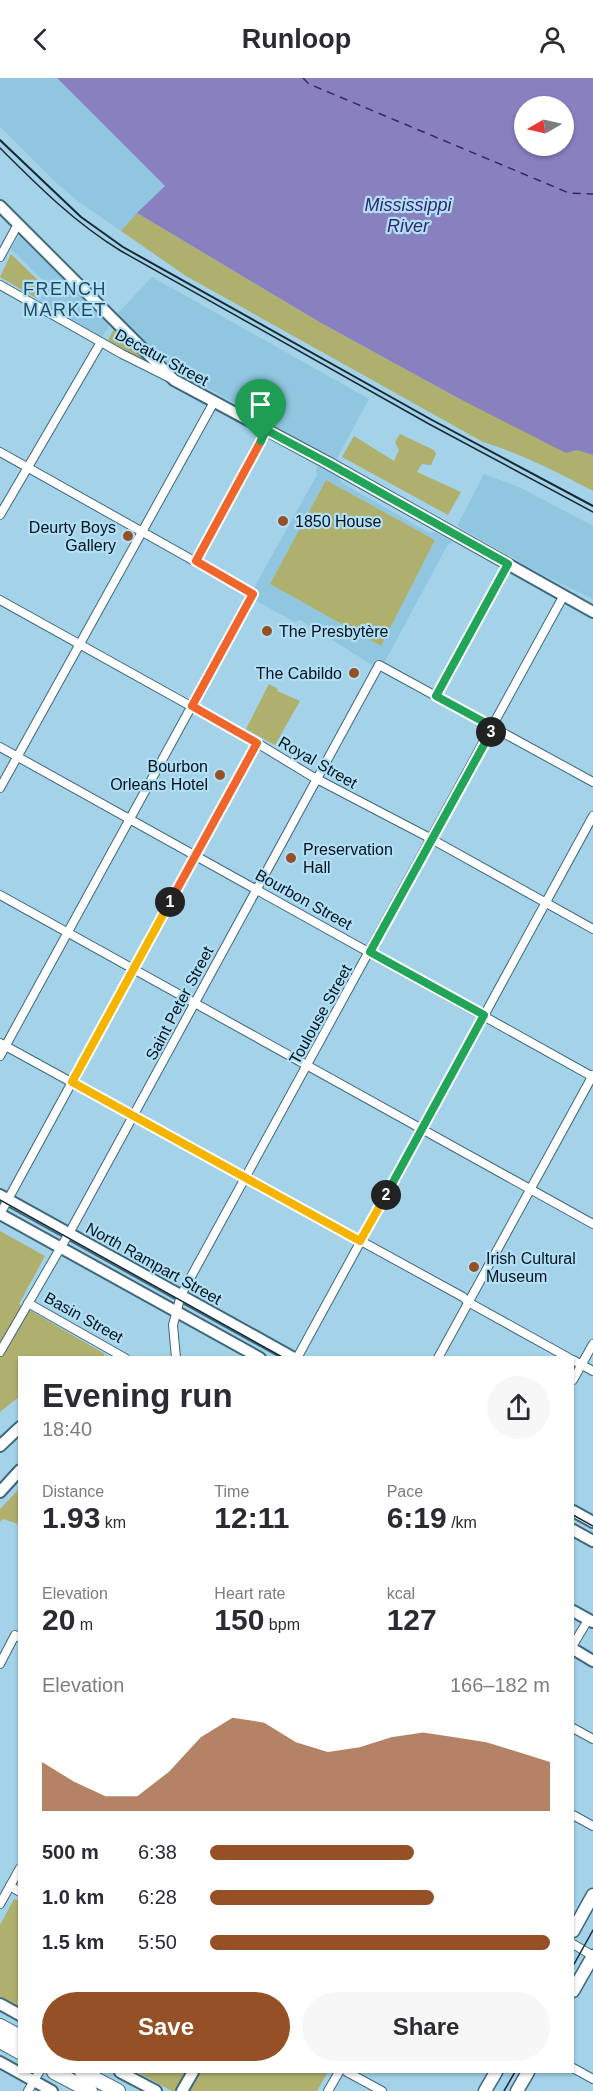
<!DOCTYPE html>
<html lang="en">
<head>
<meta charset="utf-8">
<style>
  :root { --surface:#fff; --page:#f7f7f7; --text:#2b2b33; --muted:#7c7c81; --accent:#955026 }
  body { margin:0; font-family:Helvetica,sans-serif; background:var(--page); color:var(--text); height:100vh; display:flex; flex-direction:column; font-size:22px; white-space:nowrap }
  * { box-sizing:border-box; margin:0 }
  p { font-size:20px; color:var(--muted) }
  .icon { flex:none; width:33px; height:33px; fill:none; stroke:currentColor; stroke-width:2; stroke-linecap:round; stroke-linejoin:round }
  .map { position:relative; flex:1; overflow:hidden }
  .panel { position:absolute; left:18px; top:1278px; width:556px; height:717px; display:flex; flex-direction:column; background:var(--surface); border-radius:0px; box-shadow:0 2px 4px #0004 }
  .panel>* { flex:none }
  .needle { width:39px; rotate:261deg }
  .fabs { position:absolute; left:514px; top:18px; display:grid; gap:12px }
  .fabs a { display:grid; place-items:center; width:60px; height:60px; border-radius:50%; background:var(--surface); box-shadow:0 2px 4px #0004; font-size:30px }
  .pin { position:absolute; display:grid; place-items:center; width:51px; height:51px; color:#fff; margin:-62px -26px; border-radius:50% 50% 50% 0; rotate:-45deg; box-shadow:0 0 6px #0007 }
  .pin .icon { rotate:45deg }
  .km { position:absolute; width:30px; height:30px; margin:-15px; border-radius:50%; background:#222; color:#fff; font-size:16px; line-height:30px; text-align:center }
  .round { display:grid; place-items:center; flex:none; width:63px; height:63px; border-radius:32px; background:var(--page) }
  .summary { display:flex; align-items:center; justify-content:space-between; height:102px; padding:0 24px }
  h1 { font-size:33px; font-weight:600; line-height:45px }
  .metrics { display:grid; grid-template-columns:repeat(3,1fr); gap:9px; height:102px; padding:6px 24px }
  .metrics div { display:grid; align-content:center }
  .metrics b { font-size:30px; font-weight:600 }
  .metrics small { font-size:16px; font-weight:400 }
  .metrics p { font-size:16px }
  .chart { height:168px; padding:12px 24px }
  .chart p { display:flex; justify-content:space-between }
  .chart svg { width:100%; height:108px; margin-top:6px; fill:var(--accent); opacity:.7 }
  .button { display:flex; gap:12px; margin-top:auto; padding:12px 24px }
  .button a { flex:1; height:69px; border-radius:36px; background:var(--accent); color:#fff; font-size:24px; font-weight:600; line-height:69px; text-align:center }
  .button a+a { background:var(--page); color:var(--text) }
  ul { padding:0 24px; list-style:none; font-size:20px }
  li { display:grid; grid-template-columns:96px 72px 1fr; align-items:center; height:45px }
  li i { height:15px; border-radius:8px; background:var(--accent) }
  header { display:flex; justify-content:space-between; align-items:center; height:78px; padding:0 24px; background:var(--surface); font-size:27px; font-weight:600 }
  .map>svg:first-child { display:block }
  .built { fill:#91c6e0; fill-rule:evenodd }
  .green { fill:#afb06d }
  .water { fill:#8880bf; fill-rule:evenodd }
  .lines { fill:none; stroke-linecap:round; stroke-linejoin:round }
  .ferry { stroke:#382571; stroke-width:1.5; stroke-dasharray:8 6; stroke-linecap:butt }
  .street-casing { stroke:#3e687c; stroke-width:10 }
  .secondary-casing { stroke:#3e687c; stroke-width:14 }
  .primary-casing { stroke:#3e687c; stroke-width:15 }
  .highway-casing { stroke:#3e687c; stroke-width:16 }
  .street { stroke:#fff; stroke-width:8 }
  .secondary { stroke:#fff; stroke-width:10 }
  .primary { stroke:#fff; stroke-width:12 }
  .highway { stroke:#fff; stroke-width:14 }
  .tram { stroke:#172a34; stroke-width:1.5 }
  .rail { stroke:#172a34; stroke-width:2 }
  .split-1-casing { stroke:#fff; stroke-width:12 }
  .split-2-casing { stroke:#fff; stroke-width:12 }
  .split-3-casing { stroke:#fff; stroke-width:12 }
  .split-4-casing { stroke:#fff; stroke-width:12 }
  .split-1 { stroke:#f0652b; stroke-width:8 }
  .split-2 { stroke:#f5b400; stroke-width:8 }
  .split-3 { stroke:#22a559; stroke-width:8 }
  .split-4 { stroke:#22a559; stroke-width:8 }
  .poi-dot { fill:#955026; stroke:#b1dff6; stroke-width:2 }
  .labels { text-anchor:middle; stroke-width:4.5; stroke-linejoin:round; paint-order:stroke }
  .street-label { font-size:16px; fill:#03121a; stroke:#b1dff6 }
  .poi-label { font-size:16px; fill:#03121a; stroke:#b1dff6; text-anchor:start }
  .water-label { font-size:18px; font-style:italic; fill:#382571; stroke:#b1dff6 }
  .neighbourhood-label { font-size:18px; letter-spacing:1.5px; fill:#214c5f; stroke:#b1dff6 }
</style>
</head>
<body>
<header><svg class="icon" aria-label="back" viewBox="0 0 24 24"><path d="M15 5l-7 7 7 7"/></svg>Runloop<svg class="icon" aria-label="person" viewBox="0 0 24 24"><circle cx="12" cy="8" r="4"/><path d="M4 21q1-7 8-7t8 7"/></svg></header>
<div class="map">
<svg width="593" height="2013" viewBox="0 0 593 2013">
  <rect width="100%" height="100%" fill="#a4d2e8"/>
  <g class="built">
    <polygon points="0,0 57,0 165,108 121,153 79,124 52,101 0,49"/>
    <polygon points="19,158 111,246 101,260 39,224 47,206 11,171"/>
    <polygon points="152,199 369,321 336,382 174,291 117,236"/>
    <path d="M 318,388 L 339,399 L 342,405 L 430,455 L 435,454 L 452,464 L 447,468 L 382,589 L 377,590 L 300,542 L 295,544 L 251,520 L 251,515 L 317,397 L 316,392 ZM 326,402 L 435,462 L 381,568 L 270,506 Z"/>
    <polygon points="484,396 521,410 593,448 593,521 543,497 457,448"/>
  </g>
  <g class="green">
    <path d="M 137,135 L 321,245 L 458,320 L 577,372 L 593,377 L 593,413 C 557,394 522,376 483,364 L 186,198 L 121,153 Z"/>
    <polygon points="11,176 43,207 36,220 0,199"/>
    <polygon points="115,249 154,290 108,262"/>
    <polygon points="400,356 434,372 436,376 431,387 422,386 417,394 461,414 448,437 342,379 354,358 394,383 399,372 395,364"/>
    <polygon points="326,402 435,462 381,568 270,506"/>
    <polygon points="269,606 278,611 277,613 300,623 275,667 246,651"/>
    <polygon points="0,1153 45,1178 19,1226 105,1276 102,1280 20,1280 19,1319 0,1334"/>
    <polygon points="19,1411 19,1442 18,1446 3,1441 0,1444 0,1431"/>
    <polygon points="14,1821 20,1823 19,1929 0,1918 0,1847"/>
    <polygon points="137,1994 328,1994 317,2013 172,2013"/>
  </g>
  <path class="water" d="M 57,0 L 593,0 L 593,377 L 577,372 L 566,375 L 458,320 L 321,245 L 137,135 L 165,108 ZM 525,28 L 564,28 L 564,68 L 525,68 Z"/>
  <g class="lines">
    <polyline class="ferry" points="303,0 309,6 569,115 593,116"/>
    <g class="street-casing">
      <g id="street">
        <polyline points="0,179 18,146"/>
        <polyline points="0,207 122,276 170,300"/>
        <polyline points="0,374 253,516 0,978"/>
        <polyline points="0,437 101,264"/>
        <polyline points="196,483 266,353"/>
        <polyline points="0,522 257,665 313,699 426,758 593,851"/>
        <polyline points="436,618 508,486"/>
        <polyline points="0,669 593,999"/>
        <polyline points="0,710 214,324"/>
        <polyline points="0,817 593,1146"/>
        <polyline points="0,965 463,1219 468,1224 569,1280"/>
        <polyline points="0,1136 257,665"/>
        <polyline points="28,1225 125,1280"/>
        <polyline points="0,1274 72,1150 379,587 593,704"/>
        <polyline points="176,1280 173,1247 181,1217 564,517"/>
        <polyline points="297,1280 593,738"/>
        <polyline points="438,1280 593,997"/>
        <polyline points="573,1282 593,1293"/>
        <polyline points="573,1302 593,1266"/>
        <polyline points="573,1567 588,1542"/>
        <polyline points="0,1586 15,1557 20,1560"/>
        <polyline points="573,1650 593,1661"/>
        <polyline points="573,1737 593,1748"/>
        <polyline points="10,1808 20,1814"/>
        <polyline points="0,1826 20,1790"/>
        <polyline points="573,1866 593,1878"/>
        <polyline points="573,1990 593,2001"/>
        <polyline points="347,1994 382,2013"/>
        <polyline points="28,2013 39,1994"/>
        <polyline points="328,2013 339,1994"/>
      </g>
    </g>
    <g class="secondary-casing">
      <g id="secondary">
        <polyline points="0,128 174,302 328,385 593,534"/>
        <polyline points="0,1117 294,1280"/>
        <polyline points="0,1136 260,1280"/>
        <polyline points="0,1368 20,1349"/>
        <polyline points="0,1414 20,1392"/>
        <polyline points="573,1433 593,1444"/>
        <polyline points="573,1452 593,1463"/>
        <polyline points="573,1533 593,1544"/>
        <polyline points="573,1571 593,1583"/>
        <polyline points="0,1926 20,1937"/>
        <polyline points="0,1984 52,2013"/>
        <polyline points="120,1994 156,2013"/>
        <polyline points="182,2013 193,1994"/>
      </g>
    </g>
    <g class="primary-casing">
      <g id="primary">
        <polyline points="573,1853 593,1817"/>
        <polyline points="573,1913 593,1878"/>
        <polyline points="485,2013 496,1994"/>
        <polyline points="517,2013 528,1994"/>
      </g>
    </g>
    <g class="highway-casing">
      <g id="highway">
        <polyline points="0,1948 20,1959"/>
        <polyline points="0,1963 20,1974"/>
        <polyline points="54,1994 90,2013"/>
        <polyline points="82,1994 118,2013"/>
      </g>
    </g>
    <use href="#street" class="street"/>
    <use href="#secondary" class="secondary"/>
    <use href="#primary" class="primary"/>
    <use href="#highway" class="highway"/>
    <g class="tram">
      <path d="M 0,70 C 38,108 75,145 121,173 L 429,346 L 593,434"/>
      <polyline points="0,1122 284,1280"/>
      <polyline points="573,1437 593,1448"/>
      <polyline points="573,1888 593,1852"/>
      <polyline points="504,2013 515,1994"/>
    </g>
    <polyline class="rail" points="0,62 81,139 123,169 432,342 593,428"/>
  </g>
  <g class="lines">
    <g class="split-1-casing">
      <polyline id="split-1" points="170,824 257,665 192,628 253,516 196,483 261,363"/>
    </g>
    <g class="split-2-casing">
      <polyline id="split-2" points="170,824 72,1004 360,1163 386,1117"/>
    </g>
    <g class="split-3-casing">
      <polyline id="split-3" points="386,1117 484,937 370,874 491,654"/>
    </g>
    <g class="split-4-casing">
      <polyline id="split-4" points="261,363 266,352 328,385 508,486 436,618 493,649 491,654"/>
    </g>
    <use href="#split-1" class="split-1"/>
    <use href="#split-2" class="split-2"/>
    <use href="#split-3" class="split-3"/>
    <use href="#split-4" class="split-4"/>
  </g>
  <g class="poi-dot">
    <circle cx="283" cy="443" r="6"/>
    <circle cx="128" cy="458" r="6"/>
    <circle cx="267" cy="553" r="6"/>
    <circle cx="354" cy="595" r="6"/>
    <circle cx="220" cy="697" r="6"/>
    <circle cx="291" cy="780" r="6"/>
    <circle cx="474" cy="1189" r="6"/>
  </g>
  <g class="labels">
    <g class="street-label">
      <text transform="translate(162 279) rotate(28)" y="6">Decatur Street</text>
      <text transform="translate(318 684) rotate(30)" y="6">Royal Street</text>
      <text transform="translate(304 821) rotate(29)" y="6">Bourbon Street</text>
      <text transform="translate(179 925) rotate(-62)" y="6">Saint Peter Street</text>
      <text transform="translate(320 936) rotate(-61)" y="6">Toulouse Street</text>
      <text transform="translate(154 1185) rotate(29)" y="6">North Rampart Street</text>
      <text transform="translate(84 1239) rotate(29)" y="6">Basin Street</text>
    </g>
    <g class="poi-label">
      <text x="295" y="449">1850 House</text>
      <text x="116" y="455" text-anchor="end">Deurty Boys<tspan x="116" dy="18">Gallery</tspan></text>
      <text x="279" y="559">The Presbytère</text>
      <text x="342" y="601" text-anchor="end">The Cabildo</text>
      <text x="208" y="694" text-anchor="end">Bourbon<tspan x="208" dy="18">Orleans Hotel</tspan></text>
      <text x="303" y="777">Preservation<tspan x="303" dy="18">Hall</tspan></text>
      <text x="486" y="1186">Irish Cultural<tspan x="486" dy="18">Museum</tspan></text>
    </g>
    <g class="water-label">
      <text x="408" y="133">Mississippi<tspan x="408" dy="21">River</tspan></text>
    </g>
    <g class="neighbourhood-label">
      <text x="65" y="217">FRENCH<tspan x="65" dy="21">MARKET</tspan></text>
    </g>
  </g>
</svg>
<div class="fabs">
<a><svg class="needle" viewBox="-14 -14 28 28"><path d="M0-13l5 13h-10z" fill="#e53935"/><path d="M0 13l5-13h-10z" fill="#7c7c81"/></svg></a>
</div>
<div class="pin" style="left:261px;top:363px;background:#1e9e55"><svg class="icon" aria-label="arrive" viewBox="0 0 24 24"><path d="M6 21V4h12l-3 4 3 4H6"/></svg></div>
<b class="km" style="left:170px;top:824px">1</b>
<b class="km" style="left:386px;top:1117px">2</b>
<b class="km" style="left:491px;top:654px">3</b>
<section class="panel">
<div class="summary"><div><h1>Evening run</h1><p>18:40</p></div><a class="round"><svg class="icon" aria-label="share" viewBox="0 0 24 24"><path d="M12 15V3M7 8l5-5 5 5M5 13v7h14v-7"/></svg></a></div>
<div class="metrics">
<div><p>Distance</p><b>1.93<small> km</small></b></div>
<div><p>Time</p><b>12:11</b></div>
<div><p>Pace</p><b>6:19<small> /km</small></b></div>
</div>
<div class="metrics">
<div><p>Elevation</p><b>20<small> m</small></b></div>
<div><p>Heart rate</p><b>150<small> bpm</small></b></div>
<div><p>kcal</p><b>127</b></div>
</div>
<div class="chart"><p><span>Elevation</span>166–182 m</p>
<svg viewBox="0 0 160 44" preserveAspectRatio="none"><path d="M0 44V24L10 32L20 38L30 38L40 28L50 14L60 6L70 8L80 16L90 20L100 18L110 14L120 12L130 14L140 16L150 20L160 24V44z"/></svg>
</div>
<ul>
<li><b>500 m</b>6:38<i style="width:60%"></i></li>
<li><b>1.0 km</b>6:28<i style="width:66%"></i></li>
<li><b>1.5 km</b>5:50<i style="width:100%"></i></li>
</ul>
<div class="button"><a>Save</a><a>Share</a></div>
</section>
</div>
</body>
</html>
